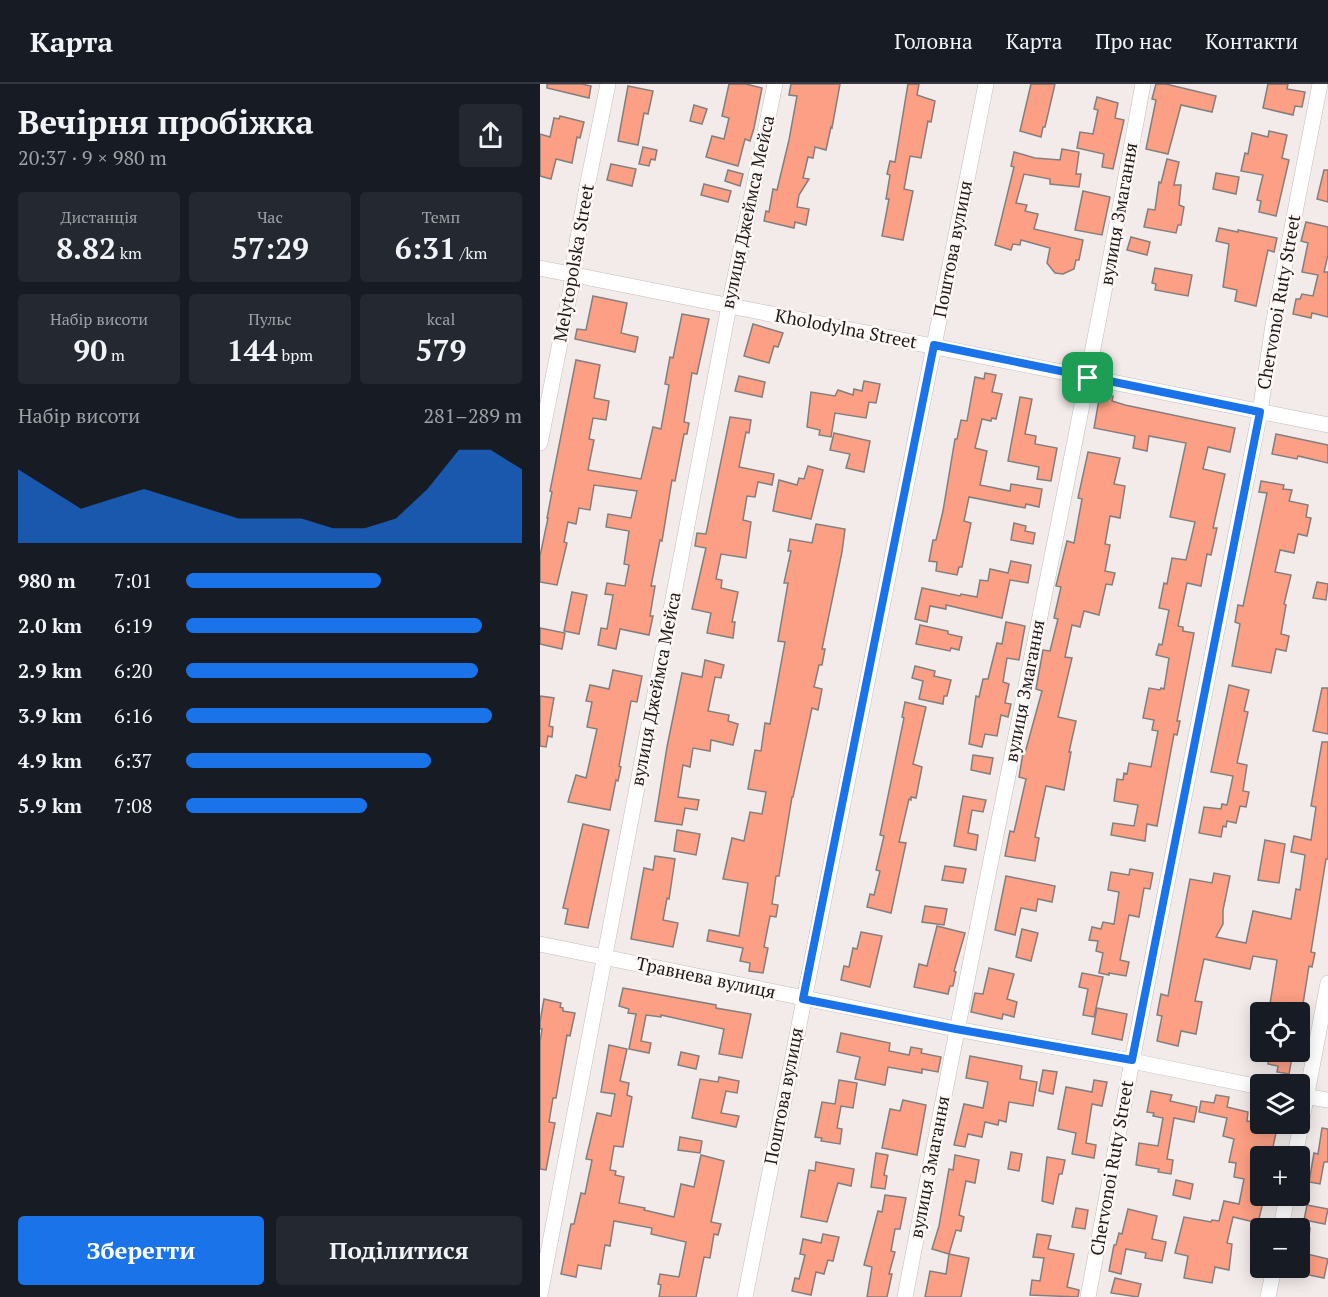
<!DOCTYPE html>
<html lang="uk">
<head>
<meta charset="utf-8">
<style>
  :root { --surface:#171b24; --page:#242831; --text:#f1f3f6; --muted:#9ea1a6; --line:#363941; --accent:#1a73e8 }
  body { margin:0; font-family:"PT Serif",serif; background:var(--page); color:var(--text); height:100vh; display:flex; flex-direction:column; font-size:22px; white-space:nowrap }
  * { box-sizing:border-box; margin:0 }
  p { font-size:20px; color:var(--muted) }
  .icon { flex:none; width:33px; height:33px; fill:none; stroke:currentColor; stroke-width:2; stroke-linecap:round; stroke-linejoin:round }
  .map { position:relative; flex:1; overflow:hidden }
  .details { display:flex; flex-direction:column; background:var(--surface); width:540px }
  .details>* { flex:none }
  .controls { position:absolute; left:710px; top:918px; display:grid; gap:12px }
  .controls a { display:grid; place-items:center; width:60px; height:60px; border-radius:6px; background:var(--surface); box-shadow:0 3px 15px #0003; font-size:30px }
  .pin { position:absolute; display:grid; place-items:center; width:51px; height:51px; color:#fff; margin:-26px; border-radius:12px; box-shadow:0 3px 9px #0006 }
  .round { display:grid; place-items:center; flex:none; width:63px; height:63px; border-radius:6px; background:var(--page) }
  .summary { display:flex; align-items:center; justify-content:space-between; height:102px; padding:0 18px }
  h1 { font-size:33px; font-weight:600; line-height:45px }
  .stats { display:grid; grid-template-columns:repeat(3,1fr); gap:9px; height:102px; padding:6px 18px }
  .stats div { display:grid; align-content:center; border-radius:6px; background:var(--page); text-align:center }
  .stats b { font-size:30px; font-weight:600 }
  .stats small { font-size:16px; font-weight:400 }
  .stats p { font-size:16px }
  .chart { height:168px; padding:12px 18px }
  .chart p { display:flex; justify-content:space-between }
  .chart svg { width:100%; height:108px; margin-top:6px; fill:var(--accent); opacity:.7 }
  .primary-button { display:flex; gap:12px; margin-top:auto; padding:12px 18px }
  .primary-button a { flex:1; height:69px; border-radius:6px; background:var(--accent); color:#fff; font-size:24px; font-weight:600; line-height:69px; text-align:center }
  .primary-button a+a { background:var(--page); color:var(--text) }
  ul { padding:0 18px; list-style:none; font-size:20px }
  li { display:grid; grid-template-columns:96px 72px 1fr; align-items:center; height:45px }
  li i { height:15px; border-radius:8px; background:var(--accent) }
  header { display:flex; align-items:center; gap:36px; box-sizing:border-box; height:84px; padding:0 30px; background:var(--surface); border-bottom:2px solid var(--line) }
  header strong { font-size:28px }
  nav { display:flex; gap:33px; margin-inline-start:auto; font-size:21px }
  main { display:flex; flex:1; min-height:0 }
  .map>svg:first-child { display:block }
  .building { fill:#fc9f84; stroke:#847e7c; stroke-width:1.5 }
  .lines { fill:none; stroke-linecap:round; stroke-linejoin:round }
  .minor-casing { stroke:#c4bdbc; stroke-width:16 }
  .minor { stroke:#fff; stroke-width:15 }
  .route-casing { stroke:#fff; stroke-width:12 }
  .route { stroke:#1a73e8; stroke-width:8 }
  .labels { text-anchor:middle; stroke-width:5; stroke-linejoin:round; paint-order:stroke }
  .street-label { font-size:18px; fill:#1d1b1a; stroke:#fff8f6 }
</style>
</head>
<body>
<header>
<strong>Карта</strong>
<nav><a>Головна</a><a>Карта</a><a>Про нас</a><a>Контакти</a></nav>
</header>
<main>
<section class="details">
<div class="summary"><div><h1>Вечірня пробіжка</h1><p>20:37 · 9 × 980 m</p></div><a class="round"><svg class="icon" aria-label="share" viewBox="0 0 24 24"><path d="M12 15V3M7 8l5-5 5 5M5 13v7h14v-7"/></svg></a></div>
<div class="stats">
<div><p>Дистанція</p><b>8.82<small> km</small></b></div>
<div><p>Час</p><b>57:29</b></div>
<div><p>Темп</p><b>6:31<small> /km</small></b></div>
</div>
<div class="stats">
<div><p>Набір висоти</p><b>90<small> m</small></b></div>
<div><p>Пульс</p><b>144<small> bpm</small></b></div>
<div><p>kcal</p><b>579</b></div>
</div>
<div class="chart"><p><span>Набір висоти</span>281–289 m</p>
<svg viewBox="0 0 160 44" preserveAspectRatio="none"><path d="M0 44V14L10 22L20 30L30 26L40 22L50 26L60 30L70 34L80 34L90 34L100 38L110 38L120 34L130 22L140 6L150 6L160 14V44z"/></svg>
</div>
<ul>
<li><b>980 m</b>7:01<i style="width:58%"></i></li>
<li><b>2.0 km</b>6:19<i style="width:88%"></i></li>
<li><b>2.9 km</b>6:20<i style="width:87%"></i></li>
<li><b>3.9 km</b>6:16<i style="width:91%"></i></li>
<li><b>4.9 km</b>6:37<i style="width:73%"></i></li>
<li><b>5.9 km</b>7:08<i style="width:54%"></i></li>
</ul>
<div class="primary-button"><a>Зберегти</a><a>Поділитися</a></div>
</section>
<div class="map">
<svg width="788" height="1213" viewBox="0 0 788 1213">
  <rect width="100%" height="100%" fill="#f2ebe9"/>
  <g class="building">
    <polygon points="7,0 42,0 51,2 49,14 7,4"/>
    <polygon points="189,0 206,0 222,4 214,44 210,57 205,55 198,82 166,73 172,52 184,55 189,34 182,32"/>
    <polygon points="251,0 300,0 292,44 291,43 286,66 275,63 273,74 268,73 263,94 269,95 259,111 257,123 269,125 266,141 255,138 254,144 224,137 226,127 229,128 233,105 237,106 249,56 257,12 249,11"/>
    <polygon points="368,0 379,0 377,11 395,17 391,38 388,37 381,74 370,72 364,105 373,107 363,156 342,152 349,115 346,115 350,91 347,90 350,77 355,78"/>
    <polygon points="491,0 515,0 505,43 503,43 501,53 480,47"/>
    <polygon points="616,0 626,0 676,12 672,28 641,21 628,70 606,65 616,16 612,15"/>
    <polygon points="728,0 748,0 747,5 765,8 762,23 755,22 753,31 723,24"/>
    <polygon points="88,2 113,7 108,30 104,29 98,61 78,57"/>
    <polygon points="557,13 578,19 575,34 584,36 573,85 562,83 564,70 537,64 540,48 553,50 558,26 554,25"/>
    <polygon points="154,21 167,25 162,40 150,37"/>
    <polygon points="20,32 44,38 40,54 37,53 32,79 16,75 11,95 0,92 0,50 10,53 14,34 19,35"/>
    <polygon points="729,47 747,51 742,74 749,76 736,132 719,128 721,117 717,116 723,91 701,87 705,69 708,70 712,49 728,53"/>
    <polygon points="103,63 117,66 115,76 111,75 109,82 99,80"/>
    <polygon points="522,65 539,68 536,90 541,90 539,103 510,100 510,95 484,90 476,119 487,121 485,127 498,130 494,145 543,156 539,176 536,176 534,185 523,190 515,189 507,179 510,164 481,156 480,161 473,160 471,166 455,161 474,83 471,82 474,68 495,74 520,76"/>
    <polygon points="627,75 639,78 634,101 641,101 639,121 644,123 641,141 638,141 636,149 604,143 608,125 615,126 619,98 621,99"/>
    <polygon points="71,80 96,85 92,102 67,96"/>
    <polygon points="188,86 203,90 200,102 185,97"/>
    <polygon points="784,86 788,86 788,118 777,115"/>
    <polygon points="676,89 699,93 696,110 673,105"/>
    <polygon points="164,100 191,107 188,118 161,111"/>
    <polygon points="543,107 570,113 562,151 535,146"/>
    <polygon points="766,138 788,143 788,171 784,188 788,188 788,233 772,229 771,234 753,230 756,215 760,215 762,210 773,212 778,191 762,188 768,159 761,157"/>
    <polygon points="679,144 698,148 698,146 737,154 734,168 728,166 716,222 695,217 697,206 683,203 689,160 676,157"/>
    <polygon points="591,153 610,158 607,171 587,166"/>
    <polygon points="615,184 652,191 648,212 615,206 616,200 612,199"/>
    <polygon points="53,212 87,219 81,249 98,253 95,268 35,255 37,245 46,246"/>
    <polygon points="142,230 169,235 157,290 152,289 144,338 149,339 147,350 144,350 135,397 132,396 122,457 120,456 111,502 115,502 110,532 113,532 109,551 80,545 76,565 58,561 61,544 67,545 73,511 65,510 67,499 85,502 89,481 84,480 89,447 66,443 68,430 91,434 97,407 54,401 50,426 39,424 36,440 28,438 24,458 27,459 17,501 0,498 0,472 8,434 7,434 12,408 10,407 36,276 60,281 54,314 69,317 66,336 53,334 49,355 54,356 48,386 101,395 113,343 121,345 129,301 125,300 130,273 133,274"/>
    <polygon points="213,240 243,249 238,263 234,262 229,279 204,272"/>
    <polygon points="445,289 456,291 452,308 462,310 456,335 452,334 451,337 442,335 435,364 447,367 440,401 470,407 471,400 502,405 499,423 486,420 485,424 429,413 424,437 431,439 422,483 419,483 417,491 396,487 397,478 389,477 393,456 396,456 403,427 415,355 417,355 421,336 427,337 435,293 444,295"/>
    <polygon points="199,292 225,298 222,313 195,307"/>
    <polygon points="324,297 340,300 336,319 329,318 326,334 295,329 291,353 279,351 280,346 267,343 271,308 295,312 298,306 313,311 314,305 322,307"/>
    <polygon points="560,310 573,312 572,317 585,321 695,344 690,368 668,363 663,385 685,390 673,444 677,444 671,471 667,470 661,502 647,499 638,542 643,543 643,547 654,549 637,637 640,637 637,651 634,650 617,742 607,740 605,757 571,751 573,739 594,742 598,721 574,717 577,695 583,696 584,689 587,690 589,679 611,683 618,647 612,646 614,636 603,634 609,604 620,606 621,604 624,605 629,574 616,571 619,560 622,561 629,526 619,524 624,499 627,500 632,474 646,476 655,438 630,433 646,359 609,352 607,367 593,364 595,352 554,344"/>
    <polygon points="480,313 492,315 485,350 496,352 495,360 517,364 511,397 497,395 499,383 468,377"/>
    <polygon points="190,333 211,336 209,349 206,348 199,383 234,390 232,401 218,398 215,413 207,412 203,436 211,438 206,474 181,470 176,495 182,496 181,504 198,508 192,538 195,538 193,554 167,549 171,529 152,525 166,464 155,462 157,449 166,450"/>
    <polygon points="294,349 330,357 324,388 306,384 310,370 290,366"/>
    <polygon points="736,350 788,361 788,379 758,372 757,375 732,370"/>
    <polygon points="548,368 580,374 574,400 585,402 580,434 570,432 565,460 570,461 565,487 575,489 572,501 566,500 559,531 544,527 540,543 532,541 525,573 532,574 518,633 536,637 529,668 531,668 524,706 506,702 495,753 499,754 495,777 465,772 470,747 474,748 486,695 479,693 483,669 485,669 502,607 496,605 503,566 510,567 518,535 514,534 521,503 516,502 527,457 534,459 542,415 538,414"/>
    <polygon points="268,382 283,386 271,435 233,427 239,396 257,401 259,394 264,395"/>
    <polygon points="721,397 744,401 743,405 752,406 749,417 768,421 766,433 771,434 767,452 758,450 754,469 740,466 735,488 751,491 744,520 746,521 741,550 749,552 746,567 736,565 731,589 692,582 700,540 695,538 698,521 703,522 727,409 719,408"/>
    <polygon points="474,439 486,442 485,447 495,449 493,460 471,456"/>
    <polygon points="276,440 305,445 302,468 282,565 285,565 282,581 279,581 274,603 282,605 278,626 272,624 253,713 252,713 242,774 239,792 236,792 232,820 238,821 236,833 230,832 224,863 228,864 223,889 209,887 210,879 200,877 203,864 167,857 169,846 199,852 208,799 183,795 192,754 204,757 210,728 222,730 226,708 208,705 215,666 221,667 225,639 230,640 245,558 238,557 248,499 244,499 251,467 248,467 250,455 272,459"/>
    <polygon points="471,477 491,481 488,499 470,496 462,534 406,521 406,525 390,522 387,538 375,535 382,504 420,512 421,510 437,513 440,496 448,497 450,485 468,489"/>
    <polygon points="777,498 788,500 786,516 773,514"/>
    <polygon points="32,508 47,511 39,550 24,547"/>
    <polygon points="466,538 485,542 479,576 467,574 463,598 469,600 465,619 471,620 468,633 461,631 457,652 445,650 442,663 429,660 436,612 439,613 443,595 448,595 457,559 462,560"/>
    <polygon points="380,541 408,547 408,550 422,553 419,566 411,564 410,567 376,560"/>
    <polygon points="0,544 25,549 22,565 0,560"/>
    <polygon points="165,576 184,581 181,594 175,593 168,627 189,631 188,637 198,640 193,661 171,656 170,667 153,664 150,683 143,681 138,713 159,716 157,726 145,724 142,741 115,737 127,663 142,589 162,593"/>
    <polygon points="375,582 395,587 394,592 411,596 407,612 404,612 403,620 379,615 383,597 372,594"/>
    <polygon points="73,586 102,592 97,618 91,617 79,682 81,683 78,697 76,696 70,726 28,718 36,691 46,694 57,645 47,643 52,618 46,617 50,601 69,605"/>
    <polygon points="689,601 709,606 704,627 708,628 697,679 707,681 703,707 709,708 706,723 700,722 696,739 687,737 686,743 683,742 681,753 659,749 664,723 681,725 682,720 687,721 693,692 671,688"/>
    <polygon points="782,604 788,604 788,650 773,647"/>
    <polygon points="0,612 14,614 9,642 13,643 12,653 8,652 6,663 0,662"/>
    <polygon points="365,618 386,623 373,680 382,683 376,714 371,713 371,716 369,715 359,758 366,759 351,829 327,823 330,810 334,811 340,787 336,786 344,752 340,751 364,634 362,633"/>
    <polygon points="782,658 788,658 788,775 786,775 771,868 775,869 772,883 769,882 762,926 730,920 737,876 713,872 710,885 664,875 655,917 662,918 656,950 641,947 638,962 617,957 622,932 617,931 621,910 628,912 650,795 672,799 674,789 690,792 683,826 683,840 676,853 706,859 713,827 751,835 756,805 760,806 765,771 751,768 754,752 771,756 776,723 771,722"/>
    <polygon points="433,671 453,674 450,690 431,686"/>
    <polygon points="423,712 446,716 443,728 432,726 428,749 438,751 436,766 414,762"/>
    <polygon points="43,740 69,746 48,844 25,840 28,825 23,824"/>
    <polygon points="137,746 160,750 156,771 134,767"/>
    <polygon points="725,756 745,760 739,799 718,796"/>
    <polygon points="115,772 135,775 129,815 127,814 123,836 138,839 133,863 91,855 104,784 113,786"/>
    <polygon points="405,782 426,785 423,799 402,796"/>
    <polygon points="590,785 613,789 610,805 604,804 599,833 589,831 580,876 589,878 586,892 569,889 569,891 559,889 563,869 556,867 558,857 549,856 552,843 561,845 563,838 574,840 579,808 568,806 571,788 589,791"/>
    <polygon points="466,792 515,802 512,818 498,815 496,827 481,824 475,851 455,846"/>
    <polygon points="385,822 407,825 404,841 382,838"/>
    <polygon points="397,842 425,849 414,887 416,888 413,902 410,902 408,910 374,903 379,880 387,882"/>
    <polygon points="482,845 498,849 491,877 476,873"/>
    <polygon points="321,848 342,852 330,903 301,896 304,882 309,883 313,864 317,865"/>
    <polygon points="449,884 474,890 467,915 477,918 474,933 463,930 462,935 431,928 435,909 443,910"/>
    <polygon points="542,889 563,893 554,933 543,931 548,905 539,903"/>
    <polygon points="83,904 176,921 176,924 211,930 202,974 179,970 184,945 121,931 121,933 106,931 101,957 111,959 109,969 89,965 96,930 88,929 89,925 79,922"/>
    <polygon points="4,915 21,919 20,923 23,924 23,927 35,929 30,952 27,951 16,1014 13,1014 9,1038 15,1039 6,1086 0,1085 0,958 2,945 0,945 0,938"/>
    <polygon points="557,924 587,930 582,956 552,950"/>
    <polygon points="301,949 350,959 349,967 369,971 371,963 382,965 381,969 401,973 398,988 382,985 382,989 348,983 345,1001 315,995 320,973 297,968"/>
    <polygon points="69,961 87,965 80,997 89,999 87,1011 92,1013 83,1063 74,1062 70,1086 76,1087 75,1091 84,1093 79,1119 105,1124 104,1126 134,1133 141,1100 154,1103 161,1071 184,1077 171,1138 181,1140 178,1151 174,1150 170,1174 164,1173 156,1213 119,1213 121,1201 118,1200 120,1190 139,1193 146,1158 111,1150 112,1144 74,1137 70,1162 65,1161 61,1185 38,1181 36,1193 21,1190 31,1140 34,1140 41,1109 45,1110 52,1076 46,1075 57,1029 71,1032 75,1010 61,1008"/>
    <polygon points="141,968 159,972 156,985 138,981"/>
    <polygon points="730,968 753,968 749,990 737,988 738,982 728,980"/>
    <polygon points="430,972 482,982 480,995 497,998 493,1022 469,1018 466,1038 459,1036 458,1041 445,1038 442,1053 428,1050 425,1063 414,1061 424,1020 443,1024 448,998 426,994"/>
    <polygon points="503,986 517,988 513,1010 499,1007"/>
    <polygon points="179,993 199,997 197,1009 186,1007 181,1029 199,1032 196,1043 152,1034 160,995 178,998"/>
    <polygon points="299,996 317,999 313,1024 301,1022 297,1044 302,1045 300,1060 281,1057 282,1054 275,1053 282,1018 295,1020"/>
    <polygon points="554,996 567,998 562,1022 552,1020 546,1059 556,1061 554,1074 532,1070 536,1049 518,1045 526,1003 552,1008"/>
    <polygon points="611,1007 632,1011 630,1017 657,1023 654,1038 634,1034 627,1075 633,1076 631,1090 618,1088 619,1085 596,1081 599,1059 618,1062 623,1034 613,1032 614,1029 607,1028"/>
    <polygon points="676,1011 689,1013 687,1023 708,1028 707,1037 738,1040 731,1072 720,1070 720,1117 723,1118 718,1139 693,1133 687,1159 692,1160 689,1186 675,1183 672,1199 644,1194 648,1172 635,1169 644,1133 671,1138 672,1136 679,1137 684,1117 699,1120 704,1095 694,1093 696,1079 689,1078 694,1055 683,1052 687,1034 659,1028 661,1017 674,1019"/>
    <polygon points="363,1016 386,1021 377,1071 342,1064 350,1025 360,1027"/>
    <polygon points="782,1044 788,1045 788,1078 784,1078 780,1100 769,1098 774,1069 778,1070"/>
    <polygon points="140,1053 162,1057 160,1069 138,1066"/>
    <polygon points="471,1068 482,1070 479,1087 468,1085"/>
    <polygon points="336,1069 348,1071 344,1091 347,1092 345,1105 331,1103"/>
    <polygon points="415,1071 439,1076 435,1099 426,1097 419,1131 424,1133 421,1147 416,1146 409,1170 392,1165 399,1142 409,1085 413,1086"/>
    <polygon points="507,1073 525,1076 522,1090 519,1090 513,1120 502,1117"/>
    <polygon points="276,1078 314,1085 311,1102 298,1099 287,1138 261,1133 269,1086 275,1087"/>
    <polygon points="636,1096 653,1100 650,1115 633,1111"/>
    <polygon points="345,1111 366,1114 360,1145 355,1145 351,1167 355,1168 349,1190 352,1190 347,1213 327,1213 332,1183 324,1181 338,1127 342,1128"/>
    <polygon points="767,1121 788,1125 785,1140 764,1136"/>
    <polygon points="536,1124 548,1126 545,1145 532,1143"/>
    <polygon points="588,1125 617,1132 612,1155 626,1158 622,1177 605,1174 606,1169 586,1165 581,1190 569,1187 574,1161 576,1161 579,1149 582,1150"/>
    <polygon points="759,1142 770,1144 767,1170 788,1175 784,1194 759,1189"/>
    <polygon points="283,1150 299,1153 293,1177 288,1176 284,1190 276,1188 271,1211 252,1207 255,1194 259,1195 265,1171 260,1170 263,1155 281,1159"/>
    <polygon points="497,1150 511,1152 508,1165 534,1170 527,1203 539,1206 538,1213 490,1211 492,1196 500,1197 504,1174 493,1173"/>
    <polygon points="409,1170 429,1174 421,1213 385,1213 390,1187 406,1190"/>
    <polygon points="575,1194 601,1200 598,1213 571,1209"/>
  </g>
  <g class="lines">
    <g class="minor-casing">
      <g id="minor">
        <polyline points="0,184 788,341"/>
        <polyline points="0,359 31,204 35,170 47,103 68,0"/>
        <polyline points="0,860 416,945 592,977 720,1003"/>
        <polyline points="759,1011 788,1016"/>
        <polyline points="755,1072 788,899"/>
        <polyline points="741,1144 747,1112"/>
        <polyline points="0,1211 189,222 235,0"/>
        <polyline points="205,1213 446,0"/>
        <path d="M 365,1213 C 442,808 529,405 603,0"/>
        <polyline points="548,1213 592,977 720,328 733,241 780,0"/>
        <polyline points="728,1213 734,1184"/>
      </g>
    </g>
    <use href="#minor" class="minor"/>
  </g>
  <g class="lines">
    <g class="route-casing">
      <polygon id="route" points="394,261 720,328 592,976 416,945 263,915"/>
    </g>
    <use href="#route" class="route"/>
  </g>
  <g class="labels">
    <g class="street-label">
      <text transform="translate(208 128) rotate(-78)" y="6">вулиця Джеймса Мейса</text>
      <text transform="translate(579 130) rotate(-80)" y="6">вулиця Змагання</text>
      <text transform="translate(413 165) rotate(-79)" y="6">Поштова вулиця</text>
      <text transform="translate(34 179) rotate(-80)" y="6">Melytopolska Street</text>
      <text transform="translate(739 218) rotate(-80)" y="6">Chervonoi Ruty Street</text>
      <text transform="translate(306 245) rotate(11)" y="6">Kholodylna Street</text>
      <text transform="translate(116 605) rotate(-79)" y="6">вулиця Джеймса Мейса</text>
      <text transform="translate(485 607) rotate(-79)" y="6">вулиця Змагання</text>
      <text transform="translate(166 894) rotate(12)" y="6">Травнева вулиця</text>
      <text transform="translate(244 1012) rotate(-79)" y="6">Поштова вулиця</text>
      <text transform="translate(390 1083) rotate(-79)" y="6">вулиця Змагання</text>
      <text transform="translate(572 1084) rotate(-80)" y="6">Chervonoi Ruty Street</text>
    </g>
  </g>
</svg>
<div class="controls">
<a><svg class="icon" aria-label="locate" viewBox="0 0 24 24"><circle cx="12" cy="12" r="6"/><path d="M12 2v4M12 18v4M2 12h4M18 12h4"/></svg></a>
<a><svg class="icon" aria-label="layers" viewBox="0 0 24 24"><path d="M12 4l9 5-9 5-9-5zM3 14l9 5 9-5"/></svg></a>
<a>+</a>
<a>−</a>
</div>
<div class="pin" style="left:548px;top:294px;background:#1e9e55"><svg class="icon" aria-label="arrive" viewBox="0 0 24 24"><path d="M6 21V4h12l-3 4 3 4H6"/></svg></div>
</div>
</main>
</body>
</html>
